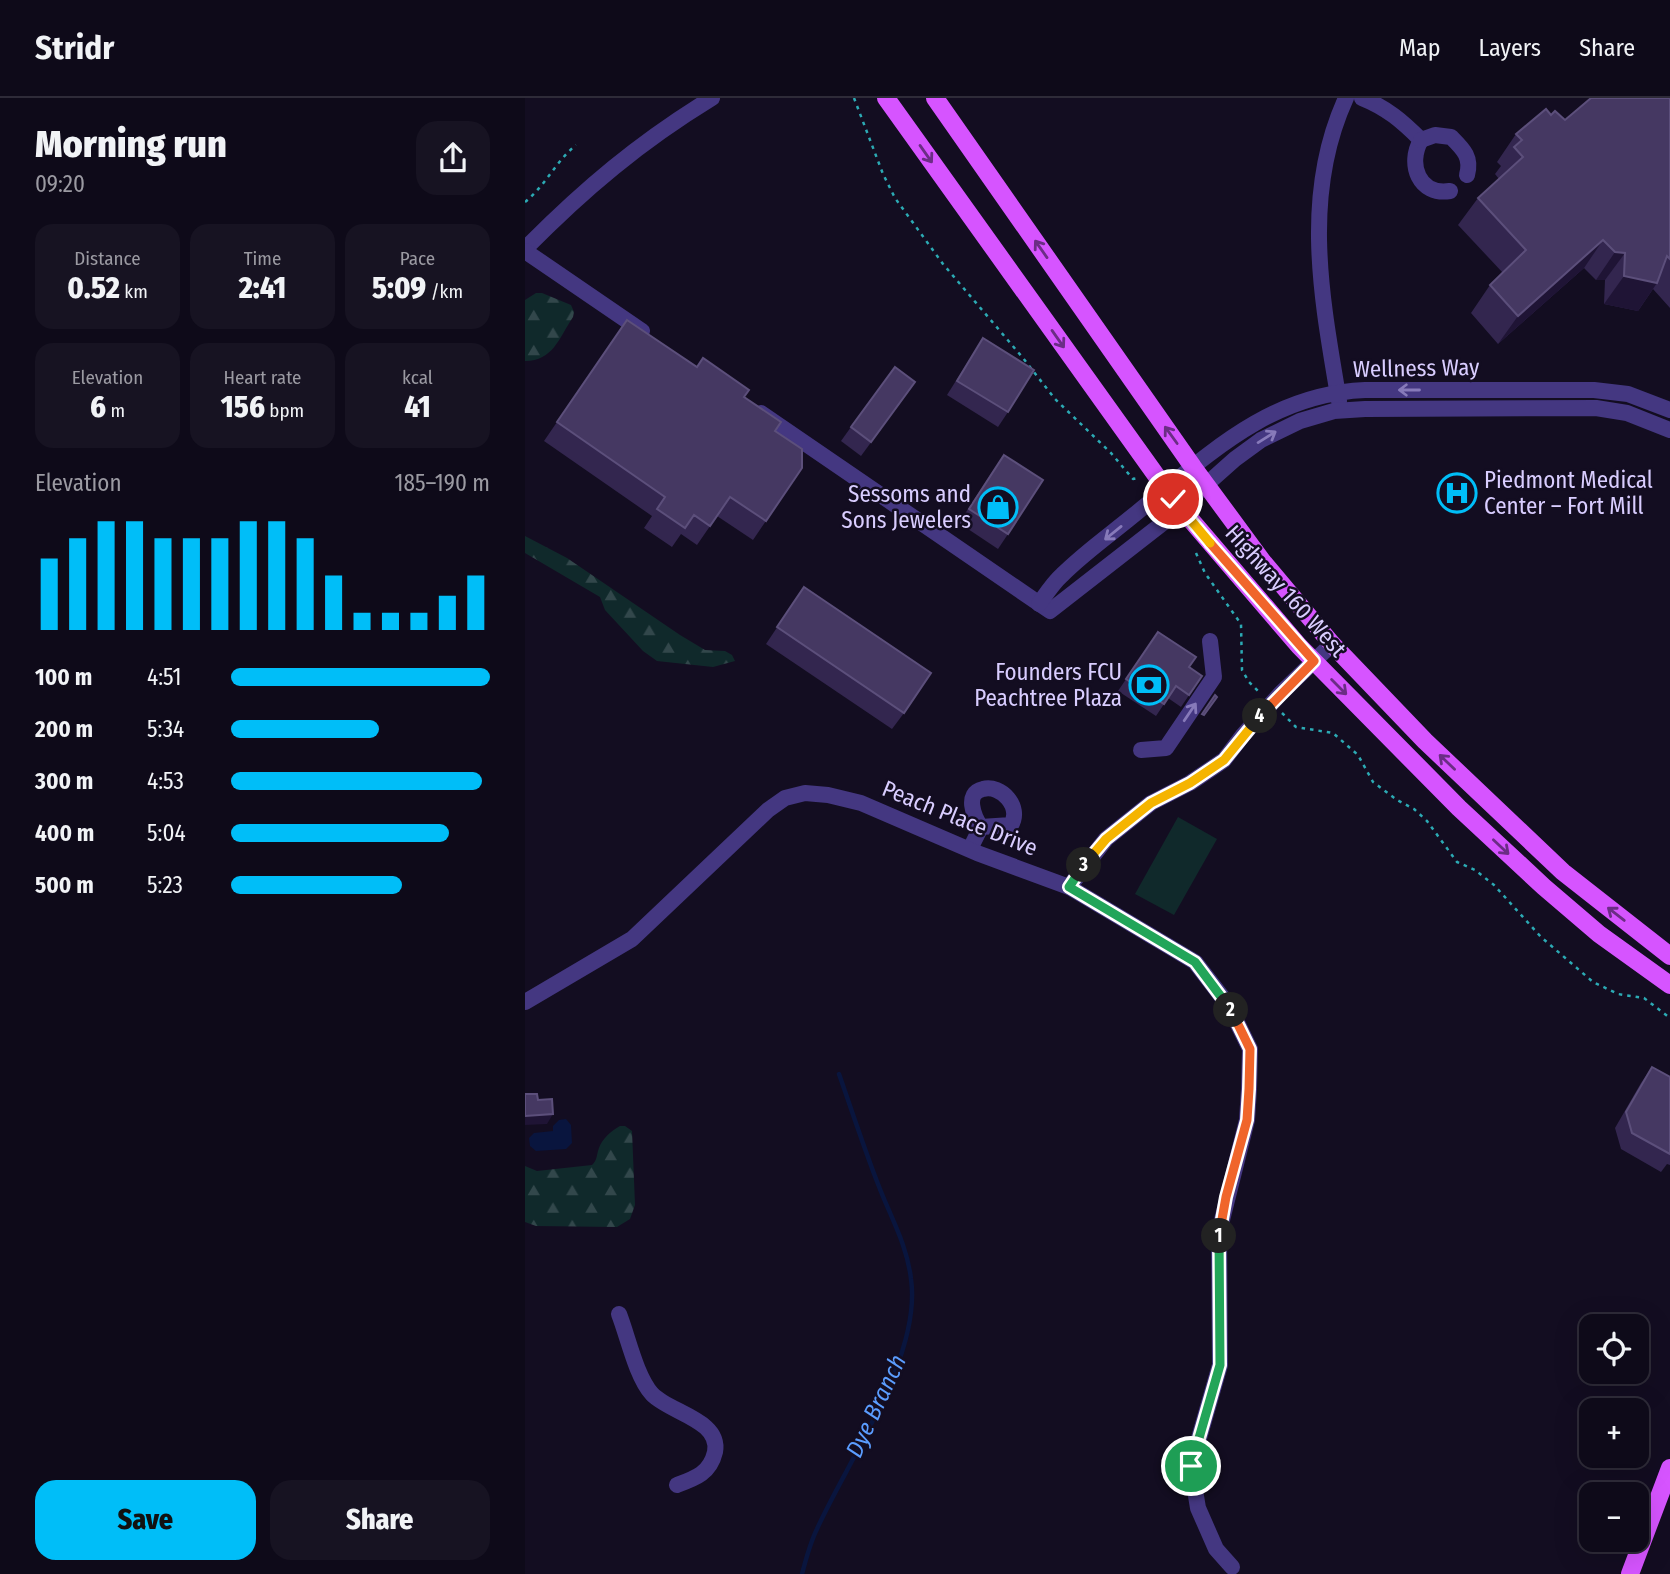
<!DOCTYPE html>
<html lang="en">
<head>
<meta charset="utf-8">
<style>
  :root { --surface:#0e0a19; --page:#171322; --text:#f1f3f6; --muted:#9b9aa2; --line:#2e2b38; --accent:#00bef8 }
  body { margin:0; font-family:"Fira Sans Condensed",sans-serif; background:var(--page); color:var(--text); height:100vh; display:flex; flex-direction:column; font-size:26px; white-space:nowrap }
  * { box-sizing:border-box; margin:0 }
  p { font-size:23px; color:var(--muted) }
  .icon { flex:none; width:38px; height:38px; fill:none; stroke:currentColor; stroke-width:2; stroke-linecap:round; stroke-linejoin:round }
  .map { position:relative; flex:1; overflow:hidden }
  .panel { display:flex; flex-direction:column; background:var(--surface); width:525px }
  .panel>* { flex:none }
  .controls { position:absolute; left:1054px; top:1216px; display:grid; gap:14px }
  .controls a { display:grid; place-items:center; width:70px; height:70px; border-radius:14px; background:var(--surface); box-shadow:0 7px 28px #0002,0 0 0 2px var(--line); font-size:35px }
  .pin { position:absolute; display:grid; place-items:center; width:60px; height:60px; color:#fff; margin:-30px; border:4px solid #fff; border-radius:50%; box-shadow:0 2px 7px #0007 }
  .km { position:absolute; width:35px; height:35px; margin:-18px; border-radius:50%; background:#222; color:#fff; font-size:19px; line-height:35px; text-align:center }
  .round { display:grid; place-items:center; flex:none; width:74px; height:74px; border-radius:21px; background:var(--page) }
  .headline { display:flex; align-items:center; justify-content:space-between; height:119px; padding:0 35px }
  h1 { font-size:38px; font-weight:800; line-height:52px }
  .stats { display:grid; grid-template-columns:repeat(3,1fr); gap:10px; height:119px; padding:7px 35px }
  .stats div { display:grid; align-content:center; border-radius:18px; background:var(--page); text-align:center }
  .stats b { font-size:30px; font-weight:800 }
  .stats small { font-size:19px; font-weight:400 }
  .stats p { font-size:19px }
  .chart { height:196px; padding:14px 35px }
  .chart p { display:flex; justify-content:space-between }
  .chart svg { width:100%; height:126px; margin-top:7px; stroke:var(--accent); stroke-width:6 }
  .action { display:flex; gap:14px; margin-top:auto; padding:14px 35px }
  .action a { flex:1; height:80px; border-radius:21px; background:var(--accent); color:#111; font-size:28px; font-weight:800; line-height:80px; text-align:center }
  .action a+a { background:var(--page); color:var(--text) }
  ul { padding:0 35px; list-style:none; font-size:23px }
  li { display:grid; grid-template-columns:112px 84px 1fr; align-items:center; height:52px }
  li i { height:18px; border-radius:9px; background:var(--accent) }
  header { display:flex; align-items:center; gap:42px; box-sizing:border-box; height:98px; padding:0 35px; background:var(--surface); border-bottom:2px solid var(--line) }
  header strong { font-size:33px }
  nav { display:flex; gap:38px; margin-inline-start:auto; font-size:24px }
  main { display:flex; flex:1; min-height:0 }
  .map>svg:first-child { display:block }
  .forest { fill:url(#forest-firs) }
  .pitch { fill:#10292b }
  .water { fill:#09153e }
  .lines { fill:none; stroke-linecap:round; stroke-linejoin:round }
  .stream { stroke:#09153e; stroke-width:4.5 }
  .path { stroke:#2caab4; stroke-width:2.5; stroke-dasharray:3.5 5; stroke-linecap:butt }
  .minor { stroke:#443781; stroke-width:16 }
  .major { stroke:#d654ff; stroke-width:18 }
  .wall { fill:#33264f }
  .shaded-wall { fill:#1f1435 }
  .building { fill:#453862; stroke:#5c4f7b; stroke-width:2 }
  .oneway { stroke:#6b2d85 }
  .oneway2 { stroke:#877aba }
  .split-1-casing { stroke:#fff; stroke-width:14 }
  .split-2-casing { stroke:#fff; stroke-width:14 }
  .split-3-casing { stroke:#fff; stroke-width:14 }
  .split-4-casing { stroke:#fff; stroke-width:14 }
  .split-5-casing { stroke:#fff; stroke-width:14 }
  .split-6-casing { stroke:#fff; stroke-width:14 }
  .split-1 { stroke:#22a559; stroke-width:9 }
  .split-2 { stroke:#f0652b; stroke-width:9 }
  .split-3 { stroke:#22a559; stroke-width:9 }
  .split-4 { stroke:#f5b400; stroke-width:9 }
  .split-5 { stroke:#f0652b; stroke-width:9 }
  .split-6 { stroke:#f5b400; stroke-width:9 }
  .labels { text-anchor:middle; stroke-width:5; stroke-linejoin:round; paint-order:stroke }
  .street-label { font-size:23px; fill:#d9cdff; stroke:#130d21 }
  .poi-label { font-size:23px; fill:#d9cdff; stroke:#130d21; text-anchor:end }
  .water-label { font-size:24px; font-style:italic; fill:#5b9dff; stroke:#130d21 }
</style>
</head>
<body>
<header>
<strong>Stridr</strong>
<nav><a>Map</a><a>Layers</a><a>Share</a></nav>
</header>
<main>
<section class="panel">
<div class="headline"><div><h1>Morning run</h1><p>09:20</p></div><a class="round"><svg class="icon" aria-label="share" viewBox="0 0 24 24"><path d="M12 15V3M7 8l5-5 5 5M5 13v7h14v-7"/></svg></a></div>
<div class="stats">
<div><p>Distance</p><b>0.52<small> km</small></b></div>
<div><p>Time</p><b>2:41</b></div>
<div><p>Pace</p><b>5:09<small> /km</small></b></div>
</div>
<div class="stats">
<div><p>Elevation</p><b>6<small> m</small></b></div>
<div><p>Heart rate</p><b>156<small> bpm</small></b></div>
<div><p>kcal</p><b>41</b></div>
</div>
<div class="chart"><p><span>Elevation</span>185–190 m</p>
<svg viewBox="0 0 160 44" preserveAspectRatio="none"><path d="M5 44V19M15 44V12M25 44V6M35 44V6M45 44V12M55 44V12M65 44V12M75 44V6M85 44V6M95 44V12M105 44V25M115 44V38M125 44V38M135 44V38M145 44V32M155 44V25"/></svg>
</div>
<ul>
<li><b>100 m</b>4:51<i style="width:100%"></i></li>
<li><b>200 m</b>5:34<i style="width:57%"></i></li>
<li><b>300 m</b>4:53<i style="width:97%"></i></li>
<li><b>400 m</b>5:04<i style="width:84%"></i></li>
<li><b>500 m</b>5:23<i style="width:66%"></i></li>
</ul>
<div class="action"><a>Save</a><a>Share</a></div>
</section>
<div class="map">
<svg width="1145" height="1476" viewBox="0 0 1145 1476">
  <defs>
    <pattern id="forest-firs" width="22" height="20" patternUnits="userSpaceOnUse" patternTransform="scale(1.75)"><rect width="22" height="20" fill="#10292b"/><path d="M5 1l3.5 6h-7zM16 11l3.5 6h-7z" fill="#32474b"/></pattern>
  </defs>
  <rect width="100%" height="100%" fill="#130d21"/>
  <g class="forest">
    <path d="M 11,195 L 17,195 L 46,207 L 49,214 L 48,219 C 34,240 28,263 0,263 L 0,202 Z"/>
    <polygon points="0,438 42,460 155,537 180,552 200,553 207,557 210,563 188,569 132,563 118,553 80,512 75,499 0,455"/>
    <path d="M 95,1028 L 100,1028 L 107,1033 L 110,1107 L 105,1121 L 92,1129 L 11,1128 L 0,1124 L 0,1068 L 12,1073 L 67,1067 C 73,1061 71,1058 74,1050 C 77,1041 86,1033 95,1028 Z"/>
  </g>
  <polygon class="pitch" points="653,719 692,741 649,817 610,796"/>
  <polygon class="water" points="41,1021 46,1027 47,1045 41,1051 11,1053 5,1048 4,1040 9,1035 28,1033 28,1028 34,1022"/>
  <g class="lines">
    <path class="stream" d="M 277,1476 C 281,1461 285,1445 292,1431 C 323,1362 397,1258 386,1181 C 382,1146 365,1118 353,1086 C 339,1050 327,1013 314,976"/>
    <g class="path">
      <polyline points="329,0 358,76 370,100 418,166 498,260 530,301 586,355 608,381 613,380"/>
      <path d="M 0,104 C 21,87 31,63 51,47"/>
      <polyline points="671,455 680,475 716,526 717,572 724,584 736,596"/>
      <polyline points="757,615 771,629 808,635 833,657 848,684 872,702 889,711 902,723 932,764 950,772 969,787 1016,839 1068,884 1093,896 1119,900 1145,920"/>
    </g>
    <g class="minor">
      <path d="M 837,0 C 862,10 877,23 896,42 C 882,66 894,98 925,93"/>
      <path d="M 896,42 L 910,37 L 926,39 C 938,51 947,59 942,77"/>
      <path d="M 0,151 C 59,91 115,44 187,0"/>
      <polyline points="0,153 117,233"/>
      <path d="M 814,303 C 797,202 776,98 821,0"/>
      <polyline points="236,315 525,513 638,425 710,361 736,342 775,323 809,313 840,311 1071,310 1102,315 1145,332"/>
      <path d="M 514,506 C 521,496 528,485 537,477 C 561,453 589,434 615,412 C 684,356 745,296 840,292 L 1069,292 L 1103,296 L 1145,312"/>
      <polyline points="616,652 641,650 689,579 685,543"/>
      <path d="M 445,751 L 456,729 L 486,727 C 497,709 476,686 458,691 C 439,695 449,719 456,729"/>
      <polyline points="544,789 581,741 626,705 665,685 699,662 718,637 755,596 807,546"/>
      <polyline points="0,904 107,841 243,712 260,700 280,695 303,697 336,705 452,755 544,789 670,864 704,908 725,951 724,991 722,1022 694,1134 695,1267 666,1368 673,1410 691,1451 707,1469"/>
      <path d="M 94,1216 C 103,1239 111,1278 127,1296 C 145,1315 196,1322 190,1354 C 185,1375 171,1380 152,1387"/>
    </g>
    <g class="major">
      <polyline points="361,0 648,401 774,548 934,710 1019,789 1074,836 1145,887"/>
      <polyline points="410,0 668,369 738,464 807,546 900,643 1038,774 1145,858"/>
      <polyline points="1105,1476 1145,1370"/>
    </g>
  </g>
  <g class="wall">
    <polygon points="1145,0 1145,210 1128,191 1113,213 1079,206 1080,182 1071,182 1059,170 973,246 946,215 965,187 978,175 933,127 953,100 974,81 970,76 976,68 972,64 991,36 1026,17 1040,22"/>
    <polygon points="102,222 172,269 219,299 250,333 277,370 228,442 192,418 172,447 156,436 147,449 119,430 127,418 19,343"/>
    <polygon points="458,240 483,314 473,329 422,297"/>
    <polygon points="380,298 336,358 316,343 326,329"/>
    <polygon points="469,371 483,436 473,451 434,425"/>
    <polygon points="279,489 379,615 367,631 241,546"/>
    <polygon points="633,534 664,569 677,578 656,609 643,600 631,618 593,593"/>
    <polygon points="1127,969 1145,979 1145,1067 1142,1066 1136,1074 1096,1051 1090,1030 1116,985"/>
  </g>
  <g class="shaded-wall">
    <polygon points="1078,142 1059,170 973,246 993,218"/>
    <polygon points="1090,154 1100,155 1080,182 1071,182"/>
    <polygon points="1099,178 1132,185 1113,213 1079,206"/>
    <polygon points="28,1016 22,1026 0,1027 0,1018"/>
  </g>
  <g class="building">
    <polygon points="1066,0 1145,0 1145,161 1142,158 1132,185 1099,178 1100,155 1090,154 1078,142 993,218 965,187 1001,152 953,100 998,59 989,49 997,42 991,36 1021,11 1026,17 1030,13 1040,22"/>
    <polygon points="102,222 172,269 178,260 224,292 219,299 256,324 250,333 277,351 277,370 241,423 205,399 185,428 169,417 160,430 132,411 140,399 32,324"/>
    <polygon points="458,240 509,272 483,314 432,283"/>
    <polygon points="370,269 390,284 346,344 326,329"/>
    <polygon points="479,357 518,382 483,436 444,411"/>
    <polygon points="279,489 406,575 379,615 252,529"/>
    <polygon points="633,534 671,559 664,569 677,578 664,597 651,588 639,606 601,581"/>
    <polygon points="690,597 692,599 679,617 677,616"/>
    <polygon points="1127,969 1145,979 1145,1056 1107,1035 1101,1014"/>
    <polygon points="0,996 12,996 13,1002 27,1001 28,1016 0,1018"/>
  </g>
  <defs><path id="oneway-shaft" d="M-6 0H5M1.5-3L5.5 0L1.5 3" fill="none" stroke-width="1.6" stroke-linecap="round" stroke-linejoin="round" transform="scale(1.75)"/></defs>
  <g class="oneway">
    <use href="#oneway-shaft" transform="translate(401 56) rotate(55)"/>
    <use href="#oneway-shaft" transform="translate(516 151) rotate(-125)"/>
    <use href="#oneway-shaft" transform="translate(533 241) rotate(55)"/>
    <use href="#oneway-shaft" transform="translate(646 337) rotate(-126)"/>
    <use href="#oneway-shaft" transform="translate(814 589) rotate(45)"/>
    <use href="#oneway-shaft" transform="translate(922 664) rotate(-136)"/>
    <use href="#oneway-shaft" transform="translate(976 749) rotate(43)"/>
    <use href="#oneway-shaft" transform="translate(1091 816) rotate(-142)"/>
  </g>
  <g class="oneway2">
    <use href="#oneway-shaft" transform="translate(884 292) rotate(180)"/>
    <use href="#oneway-shaft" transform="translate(742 339) rotate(-32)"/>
    <use href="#oneway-shaft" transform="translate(588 435) rotate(141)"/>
    <use href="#oneway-shaft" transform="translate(665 614) rotate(-56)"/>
  </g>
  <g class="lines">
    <g class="split-1-casing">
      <polyline id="split-1" points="666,1368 695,1267 694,1138"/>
    </g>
    <g class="split-2-casing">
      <polyline id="split-2" points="694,1138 701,1099 722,1022 724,991 725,951 706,912"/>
    </g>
    <g class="split-3-casing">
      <polyline id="split-3" points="559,767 544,789 670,864 706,912"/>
    </g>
    <g class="split-4-casing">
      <polyline id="split-4" points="559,767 581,741 626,705 665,685 699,662 735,618"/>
    </g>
    <g class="split-5-casing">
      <polyline id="split-5" points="685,445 789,563 735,618"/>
    </g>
    <g class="split-6-casing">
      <polyline id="split-6" points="648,401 685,445"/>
    </g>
    <use href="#split-1" class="split-1"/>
    <use href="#split-2" class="split-2"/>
    <use href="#split-3" class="split-3"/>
    <use href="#split-4" class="split-4"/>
    <use href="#split-5" class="split-5"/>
    <use href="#split-6" class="split-6"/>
  </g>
  <defs>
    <g id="hospital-ring" transform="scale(2.0125)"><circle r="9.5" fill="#130d21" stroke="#00bef8" stroke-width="1.5"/><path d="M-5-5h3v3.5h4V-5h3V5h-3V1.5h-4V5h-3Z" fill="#00bef8"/></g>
    <g id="shop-ring" transform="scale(2.0125)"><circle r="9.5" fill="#130d21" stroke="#00bef8" stroke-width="1.5"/><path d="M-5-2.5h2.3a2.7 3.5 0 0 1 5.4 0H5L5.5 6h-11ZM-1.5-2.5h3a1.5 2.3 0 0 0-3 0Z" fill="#00bef8"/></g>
    <g id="bank-ring" transform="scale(2.0125)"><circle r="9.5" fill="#130d21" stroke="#00bef8" stroke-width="1.5"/><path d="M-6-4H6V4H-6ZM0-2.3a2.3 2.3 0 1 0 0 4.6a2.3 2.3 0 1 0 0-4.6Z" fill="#00bef8"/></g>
  </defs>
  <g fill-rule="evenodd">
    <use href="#hospital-ring" x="932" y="395"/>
    <use href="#shop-ring" x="473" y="409"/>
    <use href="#bank-ring" x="624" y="587"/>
  </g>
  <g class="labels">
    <g class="street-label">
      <text transform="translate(891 270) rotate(-1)" y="8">Wellness Way</text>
      <text transform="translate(761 493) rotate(48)" y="8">Highway 160 West</text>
      <text transform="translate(435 720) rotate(22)" y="8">Peach Place Drive</text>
    </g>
    <g class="poi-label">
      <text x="959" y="390" text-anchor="start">Piedmont Medical<tspan x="959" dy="26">Center – Fort Mill</tspan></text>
      <text x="446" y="404">Sessoms and<tspan x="446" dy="26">Sons Jewelers</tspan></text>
      <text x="597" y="582">Founders FCU<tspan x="597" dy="26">Peachtree Plaza</tspan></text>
    </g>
    <g class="water-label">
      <text transform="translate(351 1308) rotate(-65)" y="8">Dye Branch</text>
    </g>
  </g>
</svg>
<div class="controls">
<a><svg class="icon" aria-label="locate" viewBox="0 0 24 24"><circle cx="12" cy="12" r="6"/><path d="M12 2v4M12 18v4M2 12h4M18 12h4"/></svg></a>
<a>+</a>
<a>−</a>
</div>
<div class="pin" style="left:666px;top:1368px;background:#1e9e55"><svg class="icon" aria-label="arrive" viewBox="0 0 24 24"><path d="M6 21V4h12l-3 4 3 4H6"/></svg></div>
<div class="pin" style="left:648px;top:401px;background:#d93025"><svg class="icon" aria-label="check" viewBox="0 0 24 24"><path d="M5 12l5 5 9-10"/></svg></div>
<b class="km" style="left:694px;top:1138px">1</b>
<b class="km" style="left:706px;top:912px">2</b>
<b class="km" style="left:559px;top:767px">3</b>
<b class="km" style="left:735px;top:618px">4</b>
</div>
</main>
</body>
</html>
